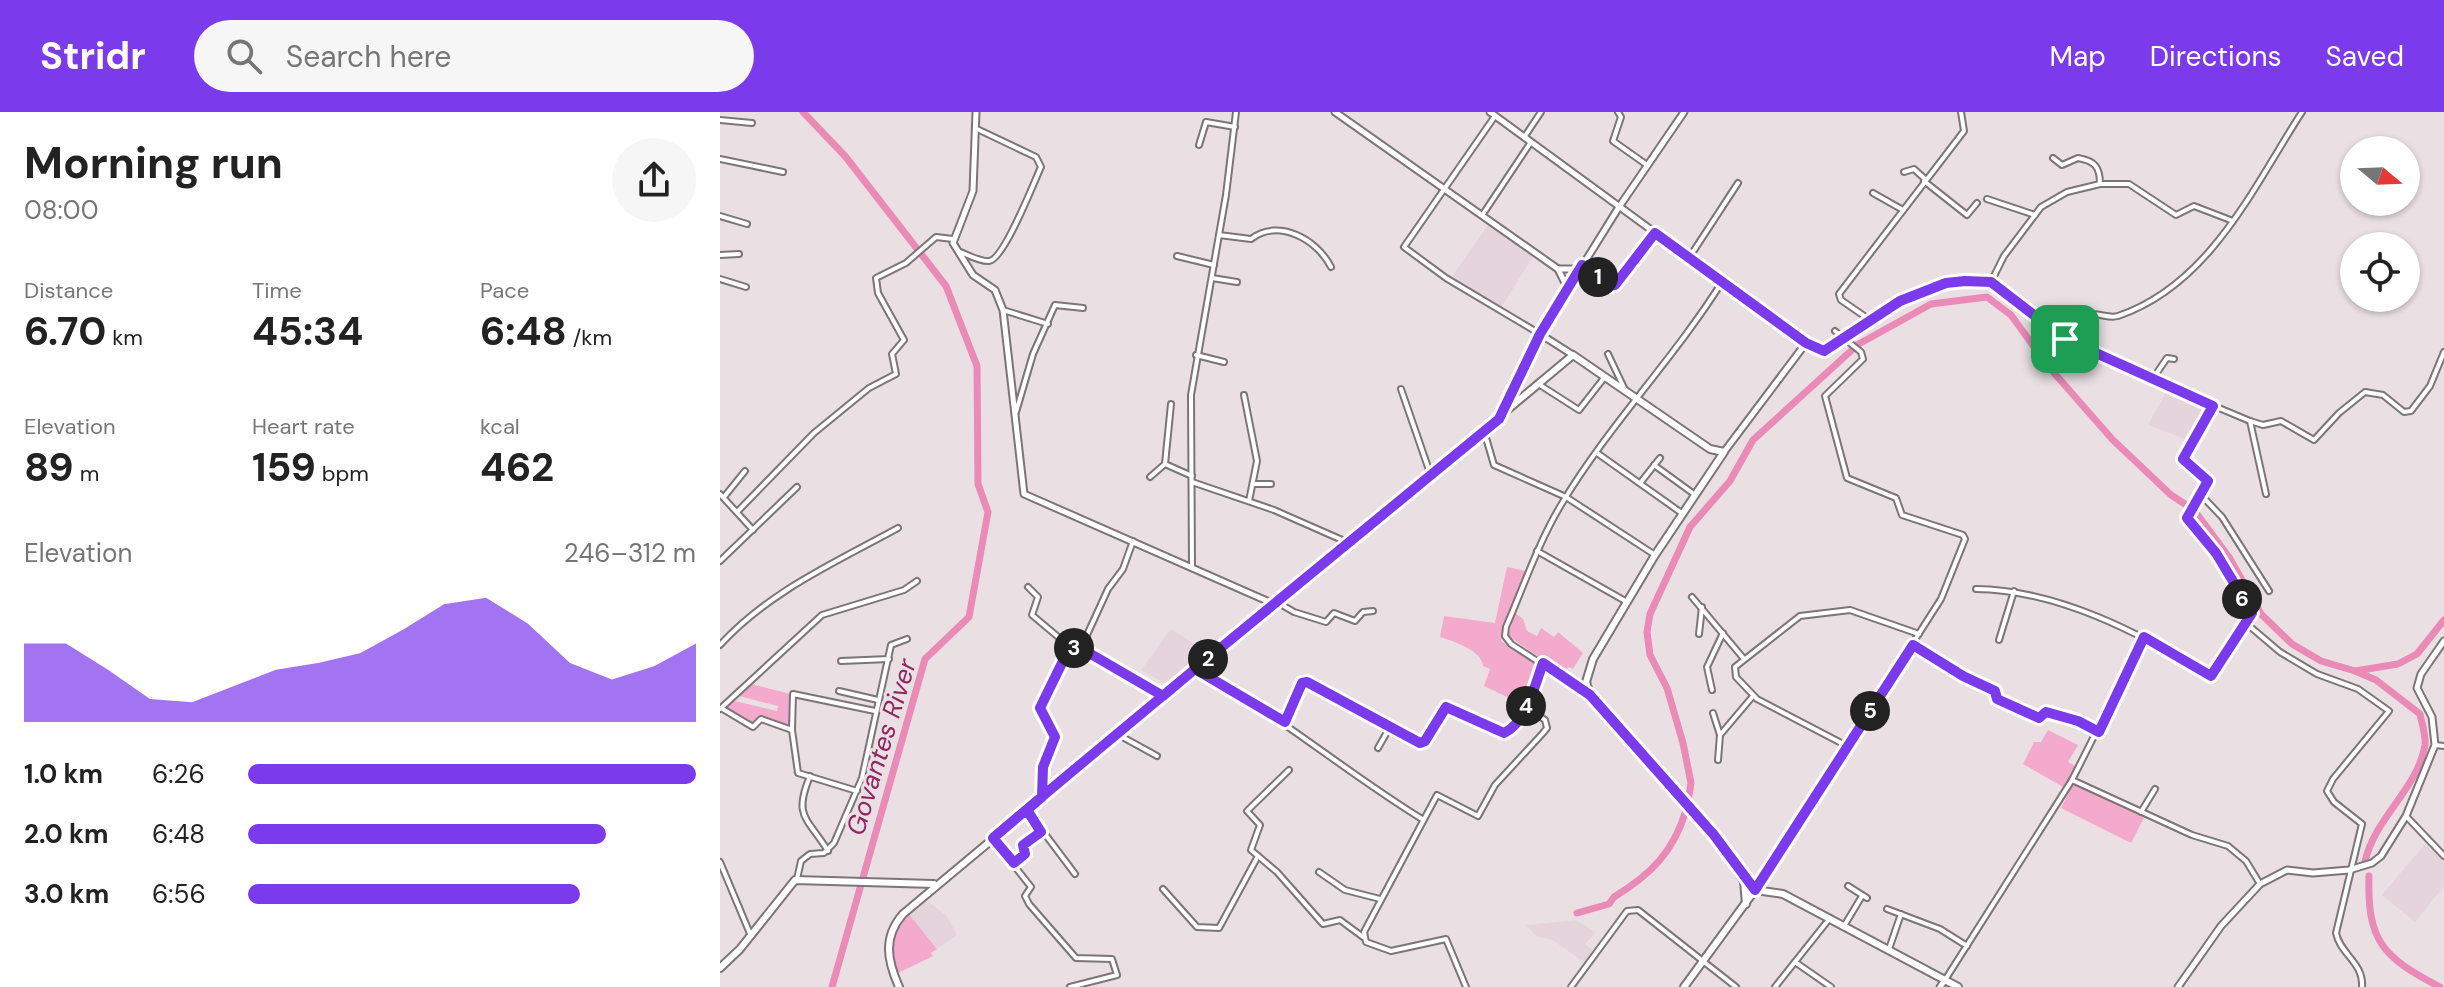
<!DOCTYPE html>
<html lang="en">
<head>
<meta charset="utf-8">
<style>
  :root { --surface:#fff; --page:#f6f6f6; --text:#222; --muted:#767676; --accent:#7c3aed }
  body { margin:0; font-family:"DM Sans",sans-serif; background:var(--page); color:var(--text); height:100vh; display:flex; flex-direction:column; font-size:30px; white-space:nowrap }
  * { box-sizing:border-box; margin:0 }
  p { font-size:26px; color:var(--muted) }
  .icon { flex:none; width:44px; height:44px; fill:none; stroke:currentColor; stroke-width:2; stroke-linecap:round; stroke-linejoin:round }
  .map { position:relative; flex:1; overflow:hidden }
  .drawer { display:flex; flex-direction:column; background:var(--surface); width:720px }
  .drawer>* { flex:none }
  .needle { width:52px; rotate:109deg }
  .fabs { position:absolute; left:1620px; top:24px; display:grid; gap:16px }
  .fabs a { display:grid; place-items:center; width:80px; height:80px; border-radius:50%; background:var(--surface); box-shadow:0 2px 6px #0004; font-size:40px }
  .pin { position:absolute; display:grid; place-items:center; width:68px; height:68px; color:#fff; margin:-34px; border-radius:16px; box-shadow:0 4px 12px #0006 }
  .km { position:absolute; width:40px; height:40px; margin:-20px; border-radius:50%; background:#222; color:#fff; font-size:22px; line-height:40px; text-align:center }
  .round { display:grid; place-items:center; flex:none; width:84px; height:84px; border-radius:42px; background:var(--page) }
  .overview { display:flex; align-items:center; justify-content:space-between; height:136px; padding:0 24px }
  h1 { font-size:44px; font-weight:700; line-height:60px }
  .metrics { display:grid; grid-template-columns:repeat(3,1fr); gap:12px; height:136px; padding:8px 24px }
  .metrics div { display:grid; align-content:center }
  .metrics b { font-size:40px; font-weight:700 }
  .metrics small { font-size:22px; font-weight:400 }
  .metrics p { font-size:22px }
  .chart { height:224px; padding:16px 24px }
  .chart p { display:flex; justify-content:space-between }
  .chart svg { width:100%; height:144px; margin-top:8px; fill:var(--accent); opacity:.7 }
  ul { padding:0 24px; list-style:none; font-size:26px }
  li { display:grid; grid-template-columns:128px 96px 1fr; align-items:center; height:60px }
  li i { height:20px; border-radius:10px; background:var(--accent) }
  header { display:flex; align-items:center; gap:48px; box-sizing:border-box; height:112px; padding:0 40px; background:var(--accent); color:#fff }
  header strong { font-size:38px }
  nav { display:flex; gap:44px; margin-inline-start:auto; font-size:28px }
  .search { width:560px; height:72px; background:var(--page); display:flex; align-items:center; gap:20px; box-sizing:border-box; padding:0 28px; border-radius:44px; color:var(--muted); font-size:30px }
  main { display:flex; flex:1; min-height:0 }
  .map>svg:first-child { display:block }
  .built { fill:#e6d4dc }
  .green { fill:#f4aacc }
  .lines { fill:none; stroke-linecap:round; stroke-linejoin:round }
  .river { stroke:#e98ab7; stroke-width:7 }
  .minor-casing { stroke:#7c7477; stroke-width:8 }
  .tertiary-casing { stroke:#7c7477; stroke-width:9 }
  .secondary-casing { stroke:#7c7477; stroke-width:10 }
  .minor { stroke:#fff; stroke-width:4 }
  .tertiary { stroke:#fff; stroke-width:5 }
  .secondary { stroke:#fff; stroke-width:6 }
  .route-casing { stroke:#fff; stroke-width:16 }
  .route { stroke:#7c3aed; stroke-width:10 }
  .labels { text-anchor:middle; stroke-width:6; stroke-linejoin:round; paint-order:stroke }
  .water-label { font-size:26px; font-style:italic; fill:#922462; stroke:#eae0e4 }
</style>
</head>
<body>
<header>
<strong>Stridr</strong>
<div class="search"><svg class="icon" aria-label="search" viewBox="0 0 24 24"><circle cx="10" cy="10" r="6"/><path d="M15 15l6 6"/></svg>Search here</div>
<nav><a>Map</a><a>Directions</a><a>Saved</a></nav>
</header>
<main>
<section class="drawer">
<div class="overview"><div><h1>Morning run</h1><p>08:00</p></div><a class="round"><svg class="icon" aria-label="share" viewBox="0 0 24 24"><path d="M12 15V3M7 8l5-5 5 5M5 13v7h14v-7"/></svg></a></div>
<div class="metrics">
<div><p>Distance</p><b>6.70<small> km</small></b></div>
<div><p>Time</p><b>45:34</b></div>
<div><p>Pace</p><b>6:48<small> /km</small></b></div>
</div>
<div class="metrics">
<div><p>Elevation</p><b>89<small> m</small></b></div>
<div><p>Heart rate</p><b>159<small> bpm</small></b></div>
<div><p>kcal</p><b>462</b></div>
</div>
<div class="chart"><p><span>Elevation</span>246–312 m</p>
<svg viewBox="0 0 160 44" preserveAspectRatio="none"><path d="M0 44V20L10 20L20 28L30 37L40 38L50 33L60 28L70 26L80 23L90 16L100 8L110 6L120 14L130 26L140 31L150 27L160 20V44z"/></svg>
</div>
<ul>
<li><b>1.0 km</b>6:26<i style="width:100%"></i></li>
<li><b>2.0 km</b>6:48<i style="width:80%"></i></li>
<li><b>3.0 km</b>6:56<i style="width:74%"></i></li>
</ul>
</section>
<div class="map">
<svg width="1724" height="875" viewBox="0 0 1724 875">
  <rect width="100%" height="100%" fill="#eae0e4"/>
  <g class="built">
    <polygon points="771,109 816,140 781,196 732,164"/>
    <polygon points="1447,278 1491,296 1473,330 1428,313"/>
    <polygon points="451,517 473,531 481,543 446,572 421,558"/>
    <polygon points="1705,732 1724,749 1724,774 1695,810 1662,783"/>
    <polygon points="204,787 226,803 237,823 217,837 189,802"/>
    <polygon points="856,808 876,820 865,832 873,839 864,850 831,827 817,825 806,813"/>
  </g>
  <g class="green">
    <path d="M 787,455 L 806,459 L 781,529 L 819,554 L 807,588 L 800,591 L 764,574 L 770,557 L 763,554 C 762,539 736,530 720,525 L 724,504 L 775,511 Z"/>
    <polygon points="795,501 803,507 807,519 817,524 821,516 834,525 838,520 863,541 853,557 848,555 844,562 788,524"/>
    <polygon points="27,571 71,582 70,615 39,605 34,613 4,595 11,588 57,599 58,594 15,583"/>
    <polygon points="1328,618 1358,633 1348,650 1357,655 1345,676 1303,652 1314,630 1321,630"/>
    <polygon points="1354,670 1424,706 1411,731 1341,696"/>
    <polygon points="189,802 217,837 211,841 213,844 176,862 171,828"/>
  </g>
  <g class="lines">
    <g class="river">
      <polyline points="83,0 125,44 226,174 257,254 258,372 268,400 249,505 205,547 112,875"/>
      <polyline points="1137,233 1211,192 1267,185 1291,203 1328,254 1392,327 1451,383 1474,398 1509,445 1541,502 1572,532 1601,549 1635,559 1678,552 1697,542 1724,508"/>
      <path d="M 1635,559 L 1656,568 L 1700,602 C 1702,612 1706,624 1705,633 C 1698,677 1654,706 1645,750"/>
      <polyline points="968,689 971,671 963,631 947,576 930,543 927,520 930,502 970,415 1010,369 1033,328 1133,237"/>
      <path d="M 1649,764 C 1647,830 1663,845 1720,875"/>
      <path d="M 857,801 L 889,792 L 894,785 C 930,763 954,740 966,698"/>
    </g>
    <g class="minor-casing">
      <g id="minor">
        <polyline points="898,0 901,5 893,29 927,53"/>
        <polyline points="775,4 684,135 726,166 820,222 782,301"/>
        <polyline points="0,8 32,11"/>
        <polyline points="805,24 821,0"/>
        <polyline points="479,33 486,10 515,15"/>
        <polyline points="0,47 63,60"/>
        <polyline points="1184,60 1194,57 1205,67"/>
        <polyline points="1204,69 1247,103 1257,91"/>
        <polyline points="1380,72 1409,72 1456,103 1474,94 1513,109"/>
        <polyline points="1153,81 1183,98"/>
        <polyline points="1267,87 1315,103"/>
        <polyline points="763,102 811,30"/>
        <polyline points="0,104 27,112"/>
        <path d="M 499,123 L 531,127 C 558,106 597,127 611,155"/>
        <path d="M 238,139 C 246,142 260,150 269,149 C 284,148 314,70 321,55 L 316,45 L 255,16"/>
        <polyline points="0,143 19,142"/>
        <polyline points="457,144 494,153"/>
        <polyline points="969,146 1018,71"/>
        <polyline points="862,153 889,174 895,173 935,121"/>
        <polyline points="492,166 517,170"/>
        <polyline points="0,167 26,175"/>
        <path d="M 1271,170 L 1284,144 L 1321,95 L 1347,80 L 1380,72 C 1380,55 1375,49 1358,46 L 1342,53 L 1333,46"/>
        <polyline points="283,198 328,212"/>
        <polyline points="1150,208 1121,188 1119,182 1244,19 1241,0"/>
        <path d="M 1345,227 L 1368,203 C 1378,200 1388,207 1398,204 C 1490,173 1534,74 1582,0"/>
        <path d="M 1086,231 L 1104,239 L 1111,237 C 1145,211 1228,147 1274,172 C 1301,187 1319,214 1346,227 C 1406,256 1469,284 1530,309 L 1543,313 L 1561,309 L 1594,328 L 1619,301 L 1645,280 L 1663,283 L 1684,300 L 1691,299 L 1710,274 L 1724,240"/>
        <polyline points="888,242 905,278"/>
        <polyline points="476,243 504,250"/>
        <polyline points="1434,265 1447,246 1454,247"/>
        <polyline points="820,273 859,298 884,266"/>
        <polyline points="681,277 710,361"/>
        <polyline points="524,283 537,349 529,389"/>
        <polyline points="451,292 445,352 472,364"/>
        <polyline points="296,300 313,242 335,193 363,196"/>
        <polyline points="1530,309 1546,382"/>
        <polyline points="764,319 774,353 846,385 935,443"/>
        <polyline points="877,341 963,402"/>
        <polyline points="934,353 974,382"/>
        <polyline points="430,365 445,352"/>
        <polyline points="472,370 554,398 629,431"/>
        <polyline points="921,370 940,346"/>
        <polyline points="533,372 551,372"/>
        <polyline points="0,382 33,418"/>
        <polyline points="1481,383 1502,405 1549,479"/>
        <polyline points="4,385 25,359"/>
        <polyline points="17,400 94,321 149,276 176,262 172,242 184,228 158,181 156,166 186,151 216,125 233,127"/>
        <polyline points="817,439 907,490"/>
        <polyline points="0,449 77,375"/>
        <polyline points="472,455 471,283 506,83 516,0"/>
        <polyline points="308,475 318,485 312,503 337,524 443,584"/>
        <path d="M 1256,477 C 1338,478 1420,521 1489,563 L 1494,562 L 1532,503 L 1496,441 L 1467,406 L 1488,369 L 1463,347 L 1493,294"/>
        <polyline points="972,485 1024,547"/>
        <polyline points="557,490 574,500 606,510 614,501 635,509 643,500 653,499"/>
        <path d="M 1527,512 L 1560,540 L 1597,562 L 1638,577 L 1669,599 L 1613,667 L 1607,679 L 1614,690 L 1642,712 L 1616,821 C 1620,842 1644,851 1642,875"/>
        <polyline points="979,522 982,495"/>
        <polyline points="1279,528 1294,479"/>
        <path d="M 0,533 C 50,479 114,451 178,416"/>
        <polyline points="1193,533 1243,564 1275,579 1277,587 1319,606 1327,601 1358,609 1379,620"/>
        <polyline points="361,536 388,477 403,457 413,429"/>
        <polyline points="121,549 169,547"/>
        <path d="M 478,558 C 558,602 624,659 702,707"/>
        <polyline points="992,578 987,555 1003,521"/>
        <polyline points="119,579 158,588"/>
        <path d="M 868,582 L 791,532 L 785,524 L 786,515 C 804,474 818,431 841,393 C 888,314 953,248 1002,170"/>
        <polyline points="808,594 823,551"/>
        <polyline points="1,596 33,615 41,607 72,618 78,661 137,679"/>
        <polyline points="0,597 102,503 184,478 197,469"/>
        <polyline points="993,601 1000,623 998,648"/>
        <polyline points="565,610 584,570 596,573 700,631 705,629 726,595 784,621 790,618 806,594 825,608 827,616 823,621 775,673 758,704 717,683 644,820 646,830 671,839 726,827 746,875"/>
        <polyline points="72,618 73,582 155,599"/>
        <polyline points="397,622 437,644"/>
        <polyline points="1000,623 1033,584"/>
        <polyline points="1715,633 1724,634"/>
        <polyline points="1129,635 1037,587 1016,565 1015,555 1080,504 1130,498 1199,522"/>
        <polyline points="658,636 671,613"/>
        <polyline points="569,658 527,699 540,713 531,738 557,760 603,812 620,808 643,825"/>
        <path d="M 90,664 C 73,705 87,705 108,739"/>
        <polyline points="1352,668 1472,723 1508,734 1526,749 1540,772"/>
        <polyline points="322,685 323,655 335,625 332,614 321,601 320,593 346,544 357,534"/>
        <polyline points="307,698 355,762"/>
        <polyline points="1421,700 1435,677"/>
        <polyline points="1686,704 1724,744"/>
        <polyline points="273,727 311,775 305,784 309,792 356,846 392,847 397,863 350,875"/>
        <polyline points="0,750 31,824"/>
        <polyline points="294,751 304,743 303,733 321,720"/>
        <polyline points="599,760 625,778 660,787"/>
        <polyline points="77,767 81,749 90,742 104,741 114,731 142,666 171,533 187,527"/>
        <polyline points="1128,774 1147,786"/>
        <polyline points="443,777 477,815 499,816 538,744"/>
        <polyline points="1035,778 1221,487 1245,427 1243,423 1182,403 1176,386 1127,366 1105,284 1143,247 1141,240 1115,219"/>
        <polyline points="1167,797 1220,817 1247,834"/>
        <polyline points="1124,814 1142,784"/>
        <polyline points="1169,837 1181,802"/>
        <polyline points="1075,850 1111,875"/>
        <polyline points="1225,868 1352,668 1424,525"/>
        <polyline points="851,875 907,799 918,798 1016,875"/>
        <polyline points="1055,875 1110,806"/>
      </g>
    </g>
    <g class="tertiary-casing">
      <g id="tertiary">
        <polyline points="256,0 253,79 233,131 253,163 275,178 283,198 304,382 554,492"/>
        <polyline points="615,0 838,157 847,175"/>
        <polyline points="770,0 1086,231 1004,340"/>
        <polyline points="838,157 858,157"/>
        <polyline points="853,243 820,222 899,95 964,0"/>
        <polyline points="1220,875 1225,868"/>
        <polyline points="1458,875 1501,814 1540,772 1567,758 1593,761 1629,758 1652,751 1661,744 1686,704 1715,633 1712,605 1697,576 1701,562 1724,529"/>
      </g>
    </g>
    <g class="secondary-casing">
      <g id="secondary">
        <polyline points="1024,769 1026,792"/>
        <polyline points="0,856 20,837 75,768 214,772"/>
        <path d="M 179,875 C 167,848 163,825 183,802 L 853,243 L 990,337 L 1004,340 L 935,443 L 873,547 L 866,570 L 870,583 L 994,723 L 1024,769 L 1035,778 L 1063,782 L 1238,875"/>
        <polyline points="964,875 1035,778"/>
      </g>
    </g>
    <use href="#minor" class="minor"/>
    <use href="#tertiary" class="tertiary"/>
    <use href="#secondary" class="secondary"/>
  </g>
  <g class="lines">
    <g class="route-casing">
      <path id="route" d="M 1345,227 L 1271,170 L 1245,169 L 1226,171 L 1180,189 L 1104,239 L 1086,231 L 935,121 L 895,173 L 889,174 L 862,153 L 820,222 L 779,307 L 475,557 C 408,613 340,669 273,726 L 294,751 L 305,742 L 303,733 L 321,720 L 307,698 L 322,685 L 323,655 L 335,625 L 320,596 L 343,549 L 357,534 L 443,584 L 475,557 L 565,610 L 582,571 L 587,570 L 700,631 L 705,629 L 726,595 L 784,621 C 806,611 815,573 823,551 L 870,583 L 994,723 L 1035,778 L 1193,533 L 1243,564 L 1275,579 L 1277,587 L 1319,606 L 1326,600 L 1358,609 L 1379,620 L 1424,525 L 1491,564 L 1532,501 L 1496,441 L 1467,406 L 1488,369 L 1463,347 L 1493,294 L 1345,227"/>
    </g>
    <use href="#route" class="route"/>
  </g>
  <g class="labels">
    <g class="water-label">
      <text transform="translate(161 635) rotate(-73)" y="9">Govantes River</text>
    </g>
  </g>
</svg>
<div class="fabs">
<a><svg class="needle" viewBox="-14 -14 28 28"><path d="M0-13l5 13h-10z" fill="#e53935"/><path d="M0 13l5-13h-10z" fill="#767676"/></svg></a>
<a><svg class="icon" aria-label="locate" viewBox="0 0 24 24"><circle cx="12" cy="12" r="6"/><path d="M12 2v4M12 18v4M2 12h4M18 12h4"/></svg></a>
</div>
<div class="pin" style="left:1345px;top:227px;background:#1e9e55"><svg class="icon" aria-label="arrive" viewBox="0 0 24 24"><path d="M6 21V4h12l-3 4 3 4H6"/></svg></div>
<b class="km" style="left:878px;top:165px">1</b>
<b class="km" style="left:488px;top:547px">2</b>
<b class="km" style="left:354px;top:536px">3</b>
<b class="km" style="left:806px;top:594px">4</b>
<b class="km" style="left:1150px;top:599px">5</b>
<b class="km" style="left:1522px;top:487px">6</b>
</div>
</main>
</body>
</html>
